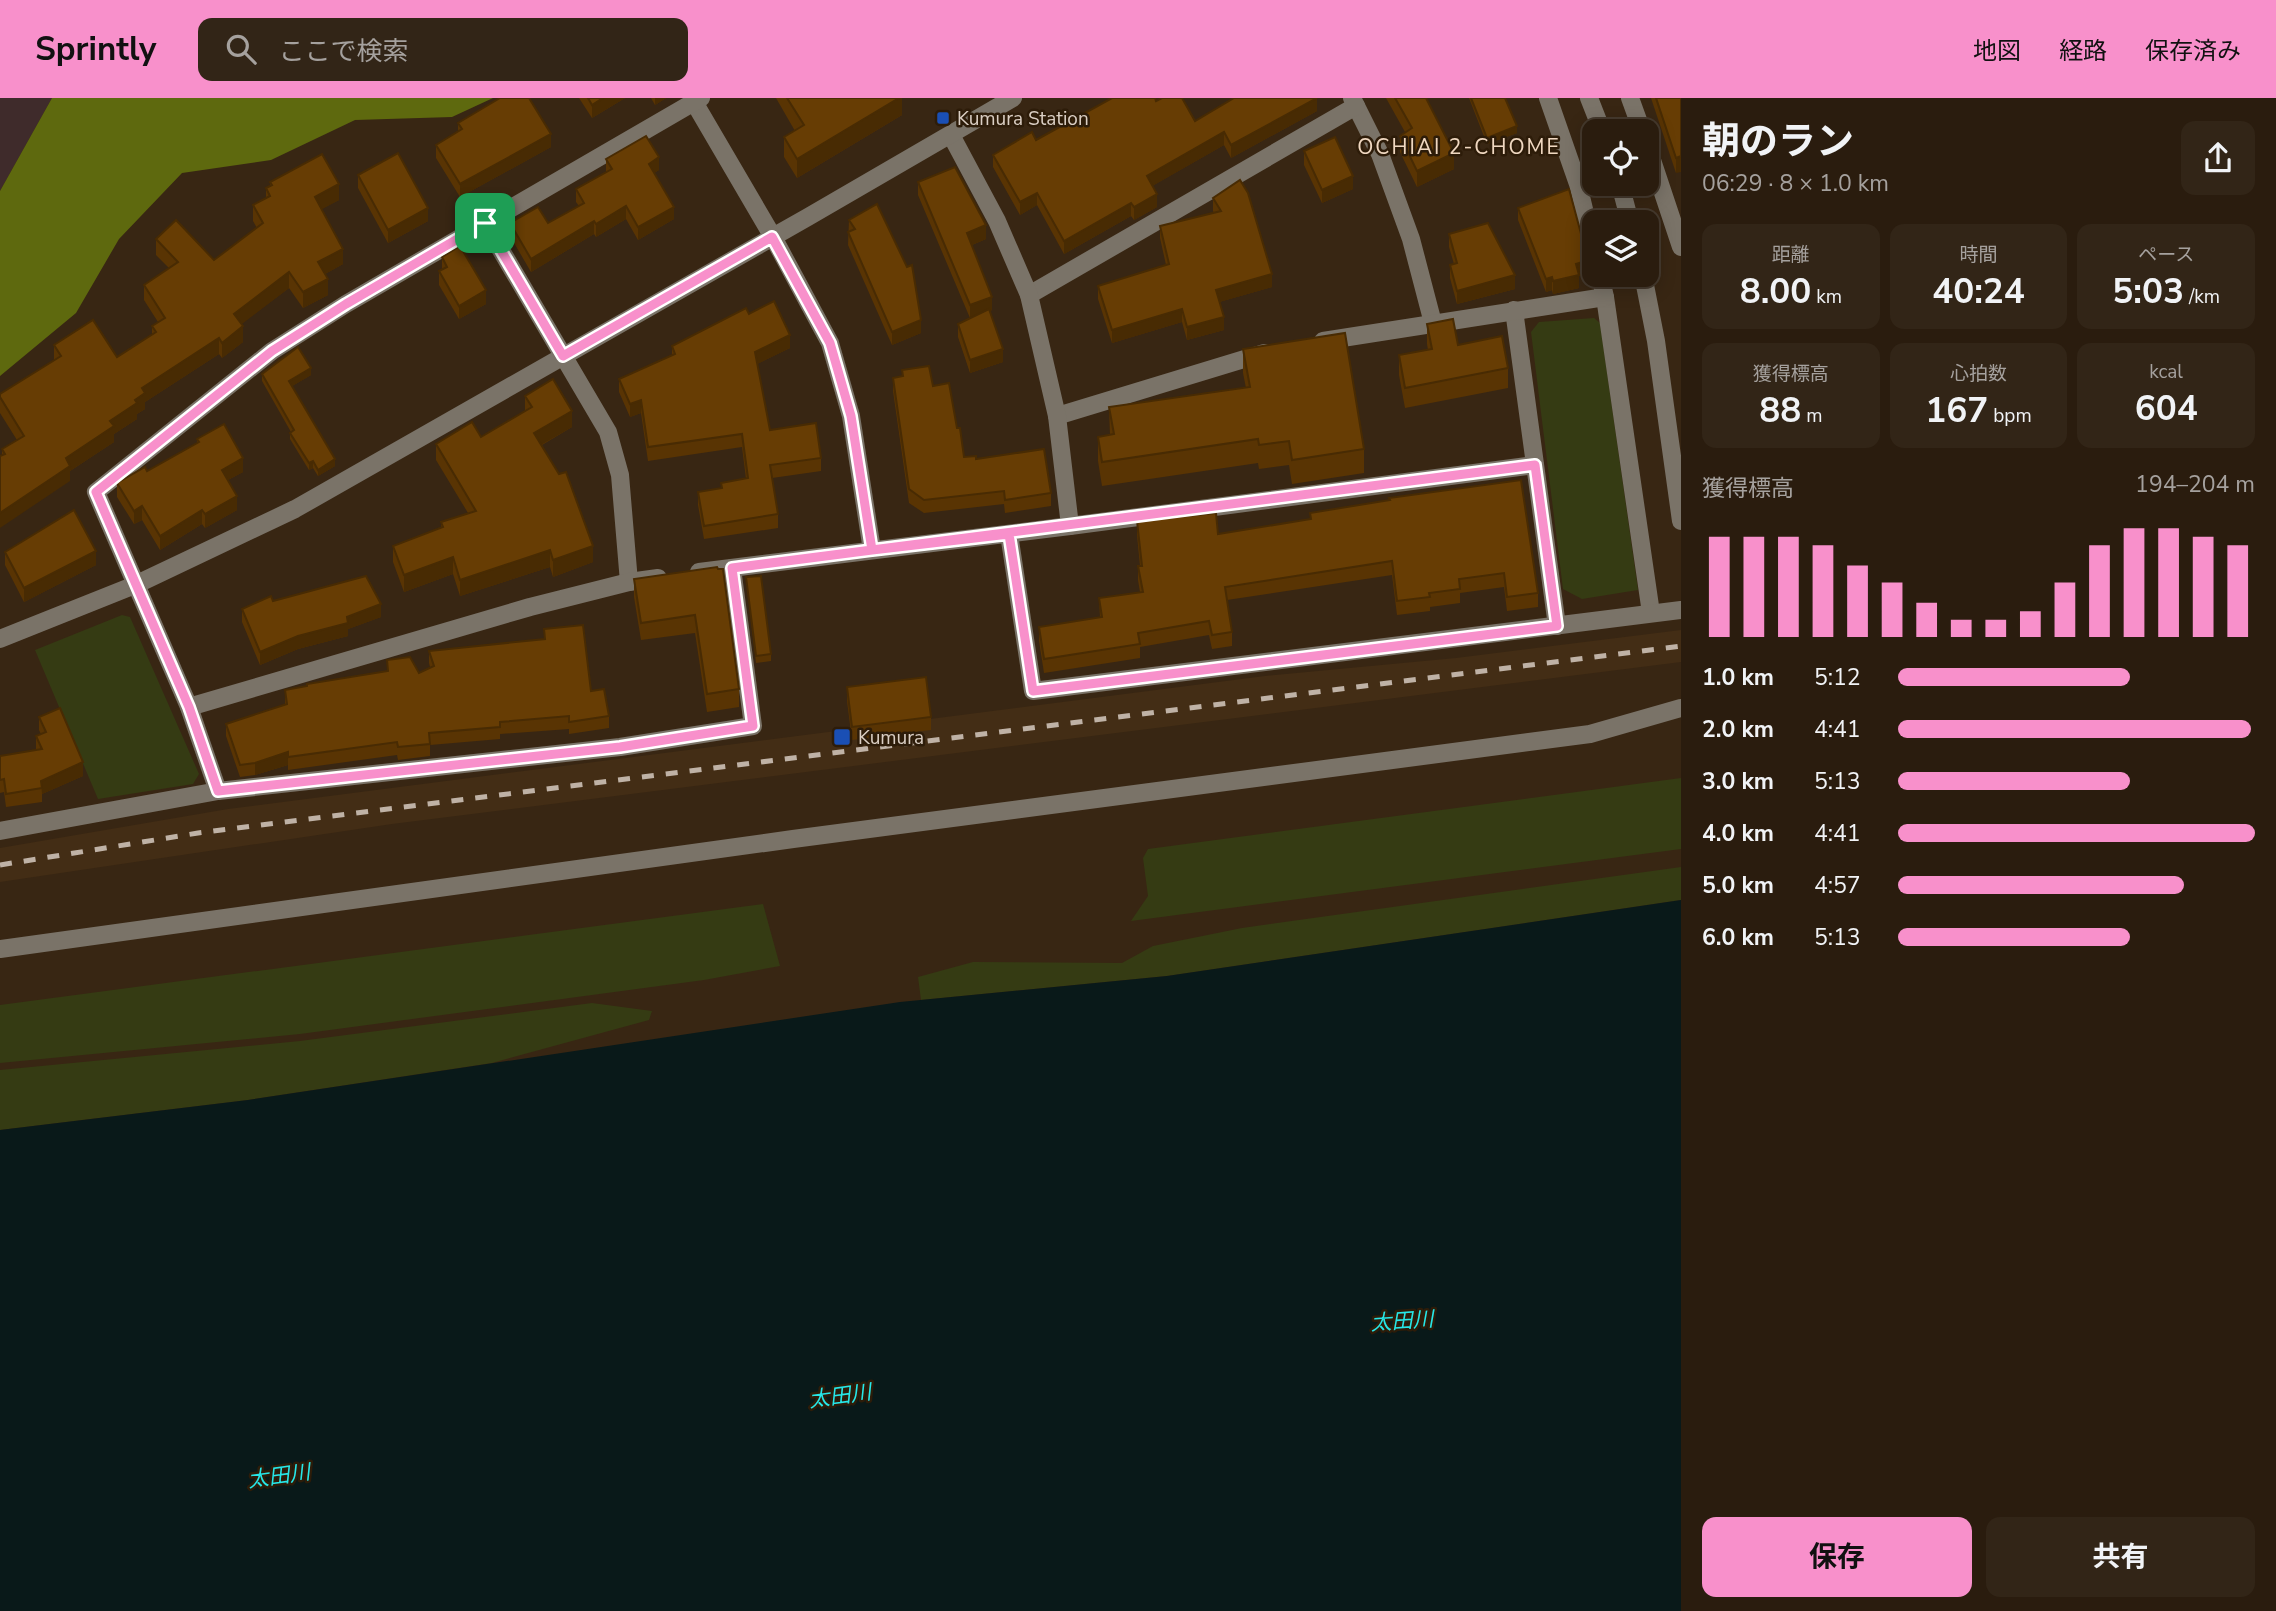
<!DOCTYPE html>
<html lang="ja">
<head>
<meta charset="utf-8">
<style>
  :root { --surface:#2a1c0e; --page:#322517; --text:#f1f3f6; --muted:#a5a19e; --line:#463a2e; --accent:#f890cb }
  body { margin:0; font-family:"Nunito Sans","Noto Sans JP",sans-serif; background:var(--page); color:var(--text); height:100vh; display:flex; flex-direction:column; font-size:26px; white-space:nowrap }
  * { box-sizing:border-box; margin:0 }
  p { font-size:23px; color:var(--muted) }
  .icon { flex:none; width:38px; height:38px; fill:none; stroke:currentColor; stroke-width:2; stroke-linecap:round; stroke-linejoin:round }
  .map { position:relative; flex:1; overflow:hidden }
  .drawer { display:flex; flex-direction:column; background:var(--surface); width:595px }
  .drawer>* { flex:none }
  .buttons { position:absolute; left:1582px; top:21px; display:grid; gap:14px }
  .buttons a { display:grid; place-items:center; width:77px; height:77px; border-radius:14px; background:var(--surface); box-shadow:0 4px 18px #0003,0 0 0 2px var(--line); font-size:35px }
  .pin { position:absolute; display:grid; place-items:center; width:60px; height:60px; color:#fff; margin:-30px; border-radius:14px; box-shadow:0 4px 10px #0006 }
  .round { display:grid; place-items:center; flex:none; width:74px; height:74px; border-radius:14px; background:var(--page) }
  .head { display:flex; align-items:center; justify-content:space-between; height:119px; padding:0 21px }
  h1 { font-size:38px; font-weight:700; line-height:52px }
  .metrics { display:grid; grid-template-columns:repeat(3,1fr); gap:10px; height:119px; padding:7px 21px }
  .metrics div { display:grid; align-content:center; border-radius:14px; background:var(--page); text-align:center }
  .metrics b { font-size:35px; font-weight:700 }
  .metrics small { font-size:19px; font-weight:400 }
  .metrics p { font-size:19px }
  .chart { height:196px; padding:14px 21px }
  .chart p { display:flex; justify-content:space-between }
  .chart svg { width:100%; height:126px; margin-top:7px; stroke:var(--accent); stroke-width:6 }
  .button { display:flex; gap:14px; margin-top:auto; padding:14px 21px }
  .button a { flex:1; height:80px; border-radius:14px; background:var(--accent); color:#111; font-size:28px; font-weight:700; line-height:80px; text-align:center }
  .button a+a { background:var(--page); color:var(--text) }
  ul { padding:0 21px; list-style:none; font-size:23px }
  li { display:grid; grid-template-columns:112px 84px 1fr; align-items:center; height:52px }
  li i { height:18px; border-radius:9px; background:var(--accent) }
  header { display:flex; align-items:center; gap:42px; box-sizing:border-box; height:98px; padding:0 35px; background:var(--accent); color:#111 }
  header strong { font-size:33px }
  nav { display:flex; gap:38px; margin-inline-start:auto; font-size:24px }
  .search { width:490px; height:63px; background:var(--page); display:flex; align-items:center; gap:18px; box-sizing:border-box; padding:0 24px; border-radius:14px; color:var(--muted); font-size:26px }
  main { display:flex; flex:1; min-height:0 }
  .map>svg:first-child { display:block }
  .built { fill:#432d15 }
  .education { fill:#3f2b2b }
  .green { fill:#353b13 }
  .forest { fill:#5e690e }
  .water { fill:#091919 }
  .lines { fill:none; stroke-linecap:round; stroke-linejoin:round }
  .minor { stroke:#7a7368; stroke-width:18 }
  .rail { stroke:#bfb2a6; stroke-width:5; stroke-dasharray:12 12; stroke-linecap:butt }
  .wall { fill:#593403 }
  .shaded-wall { fill:#482b03 }
  .building { fill:#673d04; stroke:#482b03; stroke-width:2 }
  .route-casing { stroke:#fff; stroke-width:14 }
  .route { stroke:#f890cb; stroke-width:9 }
  .transit-dot { fill:#1a4fb4; stroke:#2d1c09; stroke-width:2.5 }
  .labels { text-anchor:middle; stroke-width:5; stroke-linejoin:round; paint-order:stroke }
  .poi-label { font-size:19px; fill:#dbcfc4; stroke:#2d1c09; text-anchor:start }
  .neighbourhood-label { font-size:21px; letter-spacing:2px; fill:#f0d8c1; stroke:#2d1c09 }
  .water-label { font-size:21px; font-style:italic; fill:#26e7e8; stroke:#2d1c09 }
</style>
</head>
<body>
<header>
<strong>Sprintly</strong>
<div class="search"><svg class="icon" aria-label="search" viewBox="0 0 24 24"><circle cx="10" cy="10" r="6"/><path d="M15 15l6 6"/></svg>ここで検索</div>
<nav><a>地図</a><a>経路</a><a>保存済み</a></nav>
</header>
<main>
<div class="map">
<svg width="1681" height="1513" viewBox="0 0 1681 1513">
  <rect width="100%" height="100%" fill="#382613"/>
  <polygon class="built" points="1681,532 1681,564 392,726 0,784 0,750 228,711 1265,578 1456,560"/>
  <polygon class="education" points="0,0 52,0 0,93"/>
  <g class="green">
    <polygon points="1594,220 1600,225 1638,492 1582,501 1563,491 1531,234 1539,224"/>
    <polygon points="122,517 130,519 199,676 193,686 98,701 35,552"/>
    <polygon points="1681,680 1681,751 1131,823 1148,798 1143,760 1148,751"/>
    <polygon points="1681,769 1681,802 1167,878 921,902 918,879 973,864 1122,865 1153,848 1242,830"/>
    <polygon points="763,806 780,868 704,882 300,936 0,965 0,907"/>
    <polygon points="592,905 652,913 649,922 492,965 248,1002 0,1032 0,972 300,943"/>
  </g>
  <polygon class="forest" points="52,0 493,0 452,19 355,22 271,62 182,75 119,141 76,215 0,278 0,93"/>
  <polygon class="water" points="1681,802 1681,1513 0,1513 0,1032 248,1002 900,904 1167,878"/>
  <g class="lines">
    <g class="minor">
      <polyline points="1352,0 1380,56 1411,141 1433,225"/>
      <polyline points="1548,0 1578,86 1594,153"/>
      <polyline points="1589,0 1602,33"/>
      <polyline points="1630,0 1642,33"/>
      <polyline points="694,4 773,139 830,245 851,318 872,452"/>
      <polyline points="1647,47 1681,149"/>
      <polyline points="1620,86 1630,124"/>
      <polyline points="485,125 608,334 620,377 629,484"/>
      <polyline points="1600,177 1605,199 1651,515"/>
      <polyline points="1643,177 1656,243 1681,423"/>
      <polyline points="1029,197 1356,8"/>
      <polyline points="1514,212 1557,528"/>
      <polyline points="1323,243 1605,199"/>
      <polyline points="1057,318 1264,255"/>
      <polyline points="1070,428 1535,367"/>
      <polyline points="1009,436 1033,593 1681,512"/>
      <polyline points="699,474 1070,428 1057,318 1029,197 997,123 951,37"/>
      <polyline points="0,541 135,487 295,411 808,119 1013,0"/>
      <polyline points="189,609 530,509 629,484 658,480"/>
      <polyline points="218,693 189,609 96,394 272,253 346,206 701,0"/>
      <polyline points="0,733 218,693 620,649 753,628 732,470"/>
      <polyline points="0,851 793,741 1590,636 1681,610"/>
    </g>
    <polyline class="rail" points="0,767 198,735 1681,548"/>
  </g>
  <g class="wall">
    <polygon points="579,0 625,0 592,20"/>
    <polygon points="651,0 666,0 655,7"/>
    <polygon points="776,0 902,0 902,17 797,80 784,59 784,39 795,33"/>
    <polygon points="1386,0 1426,0 1454,71 1417,89 1400,54 1400,38 1405,34"/>
    <polygon points="1469,0 1505,0 1517,35 1487,46"/>
    <polygon points="1651,0 1681,0 1676,75"/>
    <polygon points="1156,3 1195,23 1317,13 1231,60 1224,47 1152,88 1157,109 1134,122 1131,118 1064,156 1037,107 1020,117 993,69 993,57"/>
    <polygon points="458,25 551,49 460,99 436,60 436,47 458,33"/>
    <polygon points="1304,53 1353,91 1322,105 1304,67"/>
    <polygon points="606,61 659,72 654,75 674,121 638,142 626,121 596,139 594,136 531,174 510,138 510,125 548,125 579,108 576,104 576,91 606,74"/>
    <polygon points="358,77 428,123 388,145 358,90"/>
    <polygon points="270,84 339,102 321,111 343,166 325,176 328,197 303,210 289,190 241,226 243,244 222,260 219,256 145,304 145,311 137,316 137,321 114,336 114,344 70,373 70,383 2,357 2,351 17,342 0,315 0,296 54,263 54,247 117,259 152,237 152,228 158,224 144,202 144,187 169,170 156,157 156,141 214,162 257,130 253,123 253,107 266,100 266,90 270,88"/>
    <polygon points="918,84 986,141 972,147 992,212 990,213 1003,264 970,275 958,239 958,226 970,220 918,97"/>
    <polygon points="1213,100 1272,189 1219,204 1224,232 1187,242 1182,224 1112,245 1098,201 1098,188 1166,167 1160,140 1160,128 1214,115 1213,113"/>
    <polygon points="1518,110 1583,143 1592,170 1589,175 1579,178 1579,190 1553,196 1552,192 1546,194 1518,122"/>
    <polygon points="849,122 921,235 892,247 848,147"/>
    <polygon points="1449,136 1515,191 1457,206 1450,180 1450,167 1454,166 1449,149"/>
    <polygon points="442,159 486,206 459,221 439,187 439,173 442,172"/>
    <polygon points="749,216 790,250 757,266 770,332 821,360 821,373 772,380 778,416 778,430 704,441 698,407 698,394 721,390 721,385 746,381 742,349 648,363 641,315 630,319 619,294 619,281 672,257 672,248"/>
    <polygon points="1427,226 1458,247 1508,270 1508,290 1405,310 1399,277 1399,257 1428,252 1427,246"/>
    <polygon points="1243,251 1364,351 1364,375 1292,386 1289,367 1259,371 1258,365 1102,388 1098,363 1098,339 1110,337 1109,309 1246,290 1243,275"/>
    <polygon points="902,272 933,288 957,330 964,359 976,361 1051,395 1051,408 1005,415 1004,406 924,415 909,405 893,293 893,280 902,278"/>
    <polygon points="262,276 311,277 292,288 335,368 318,378 313,370 309,372 290,341 290,335 291,334 262,283"/>
    <polygon points="525,298 572,329 542,347 593,464 553,479 550,469 460,498 453,476 404,494 393,464 393,448 441,430 441,424 468,415 436,362 436,346 481,339 525,313"/>
    <polygon points="197,341 243,374 228,382 237,412 205,430 202,426 160,452 142,422 134,426 117,399 117,385 147,373 197,345"/>
    <polygon points="1389,402 1538,495 1538,509 1507,513 1504,489 1460,495 1460,505 1430,509 1430,513 1397,517 1392,477 1227,502 1232,534 1232,548 1212,551 1209,537 1140,549 1140,560 1044,575 1039,543 1039,529 1100,519 1099,500 1140,494 1138,482 1138,468 1140,468 1137,437 1137,423 1218,436 1310,421 1310,415"/>
    <polygon points="5,454 96,467 24,504 5,467"/>
    <polygon points="717,469 739,591 739,609 707,614 695,535 641,542 634,499 634,481"/>
    <polygon points="746,479 771,556 771,563 756,565"/>
    <polygon points="273,503 381,519 348,531 348,538 298,551 260,567 242,524 242,511"/>
    <polygon points="544,531 609,618 609,630 569,636 569,631 500,636 500,641 430,647 430,658 398,662 397,657 288,672 288,667 255,677 240,679 226,638 226,626 285,607 285,592 387,573 387,562 419,575 430,569 429,565 429,553 544,541"/>
    <polygon points="847,589 931,619 931,632 852,642 847,603"/>
    <polygon points="39,619 83,678 42,696 42,704 6,709 4,694 0,695 0,658 36,652 36,638 41,636 39,632"/>
  </g>
  <g class="shaded-wall">
    <polygon points="603,0 625,0 592,20 592,7"/>
    <polygon points="655,0 666,0 655,7"/>
    <polygon points="899,0 902,0 902,17 797,80 797,61"/>
    <polygon points="1317,0 1317,13 1231,60 1231,47"/>
    <polygon points="1517,28 1517,35 1487,46 1487,40"/>
    <polygon points="1224,34 1224,47 1147,91 1147,78"/>
    <polygon points="551,36 551,49 460,99 460,86"/>
    <polygon points="1454,55 1454,71 1417,89 1417,73"/>
    <polygon points="1681,58 1681,74 1676,75 1676,60"/>
    <polygon points="659,59 659,72 649,78 649,66"/>
    <polygon points="1353,78 1353,91 1322,105 1322,92"/>
    <polygon points="339,86 339,102 315,115 315,99"/>
    <polygon points="1037,95 1037,107 1020,117 1020,104"/>
    <polygon points="1157,96 1157,109 1134,122 1134,109"/>
    <polygon points="1131,105 1131,118 1064,156 1064,143"/>
    <polygon points="626,108 626,121 596,139 596,126"/>
    <polygon points="674,109 674,121 638,142 638,129"/>
    <polygon points="428,110 428,123 388,145 388,132"/>
    <polygon points="594,123 594,136 531,174 531,161"/>
    <polygon points="986,127 986,141 967,149 967,135"/>
    <polygon points="343,151 343,166 318,180 318,164"/>
    <polygon points="1592,157 1592,170 1589,175 1579,178 1579,190 1553,196 1553,183 1576,166"/>
    <polygon points="289,174 289,190 234,232 234,216"/>
    <polygon points="1272,176 1272,189 1216,205 1216,192"/>
    <polygon points="1515,177 1515,191 1457,206 1457,193"/>
    <polygon points="1552,179 1552,192 1546,194 1546,181"/>
    <polygon points="328,181 328,197 303,210 303,194"/>
    <polygon points="486,192 486,206 459,221 459,208"/>
    <polygon points="992,199 992,212 970,221 970,207"/>
    <polygon points="1182,211 1182,224 1112,245 1112,232"/>
    <polygon points="1224,219 1224,232 1187,242 1187,229"/>
    <polygon points="921,222 921,235 892,247 892,234"/>
    <polygon points="243,228 243,244 222,260 222,245"/>
    <polygon points="790,237 790,250 755,267 755,254"/>
    <polygon points="219,240 219,256 145,304 145,311 137,316 137,321 114,336 114,344 70,373 70,383 0,430 0,415 135,302 142,290"/>
    <polygon points="1003,251 1003,264 970,275 970,262"/>
    <polygon points="311,270 311,277 289,290 289,283"/>
    <polygon points="641,302 641,315 630,319 630,306"/>
    <polygon points="572,313 572,329 534,351 534,335"/>
    <polygon points="243,360 243,374 222,385 222,372"/>
    <polygon points="335,361 335,368 318,378 318,372"/>
    <polygon points="313,363 313,370 309,372 309,365"/>
    <polygon points="237,398 237,412 205,430 205,416"/>
    <polygon points="142,408 142,422 134,426 134,413"/>
    <polygon points="202,412 202,426 160,452 160,438"/>
    <polygon points="593,448 593,464 553,479 553,462"/>
    <polygon points="550,452 550,469 460,498 460,482"/>
    <polygon points="96,453 96,467 24,504 24,490"/>
    <polygon points="453,459 453,476 404,494 404,477"/>
    <polygon points="381,506 381,519 348,531 348,538 298,551 260,567 260,554 298,538"/>
    <polygon points="288,654 288,667 255,677 255,665"/>
    <polygon points="83,664 83,678 42,696 41,683"/>
  </g>
  <g class="building">
    <polygon points="500,0 529,0 551,36 460,86 436,47 462,31 458,25"/>
    <polygon points="588,0 603,0 592,7"/>
    <polygon points="787,0 899,0 797,61 784,39 804,27"/>
    <polygon points="1112,0 1155,0 1156,3 1162,0 1182,0 1195,23 1234,0 1317,0 1231,47 1224,34 1147,78 1157,96 1134,109 1131,105 1064,143 1037,95 1020,104 993,57 1032,34 1036,42"/>
    <polygon points="1395,0 1426,0 1454,55 1417,73 1400,38 1412,30"/>
    <polygon points="1471,0 1505,0 1517,28 1487,40"/>
    <polygon points="1656,0 1681,0 1681,58 1676,60"/>
    <polygon points="646,38 659,59 649,66 674,109 638,129 626,108 596,126 594,123 531,161 510,125 538,109 548,125 584,105 576,91 612,71 606,61"/>
    <polygon points="1335,39 1353,78 1322,92 1304,53"/>
    <polygon points="398,55 428,110 388,132 358,77"/>
    <polygon points="322,56 339,86 315,99 343,151 318,164 328,181 303,194 289,174 234,216 243,228 222,245 219,240 142,290 145,295 135,302 137,305 110,323 114,328 66,360 70,368 0,415 0,358 5,356 2,351 24,338 0,299 0,296 61,258 54,247 93,222 117,259 156,234 152,228 165,220 144,187 178,164 156,141 176,122 214,162 263,125 253,107 270,98 266,90 272,87 270,84"/>
    <polygon points="955,69 986,127 967,135 992,199 970,207 918,84"/>
    <polygon points="1240,82 1248,95 1272,176 1216,192 1224,219 1187,229 1182,211 1112,232 1098,188 1169,166 1160,128 1221,113 1213,100"/>
    <polygon points="1569,91 1583,143 1592,157 1589,162 1576,166 1579,177 1553,183 1552,179 1546,181 1518,110"/>
    <polygon points="877,106 907,169 912,167 921,222 892,234 848,134 855,131 849,122"/>
    <polygon points="1488,125 1515,177 1457,193 1450,167 1457,165 1449,136"/>
    <polygon points="460,148 486,192 459,208 439,173 447,169 442,159"/>
    <polygon points="774,203 790,237 755,254 770,332 816,325 821,360 770,367 778,416 704,428 698,394 722,390 721,385 748,380 742,336 648,349 641,302 630,306 619,281 675,256 672,248 746,210 749,216"/>
    <polygon points="989,211 1003,251 970,262 958,226"/>
    <polygon points="1453,221 1458,247 1502,238 1508,270 1405,290 1399,257 1432,251 1427,226"/>
    <polygon points="1345,235 1364,351 1292,362 1289,343 1259,347 1258,341 1102,364 1098,339 1114,336 1109,309 1250,289 1243,251"/>
    <polygon points="298,249 311,270 289,283 335,361 318,372 313,363 309,365 290,335 294,332 262,276"/>
    <polygon points="929,268 933,288 949,285 957,330 960,330 964,359 976,358 976,361 1044,351 1051,395 1005,402 1004,393 924,402 909,391 893,280 903,278 902,272"/>
    <polygon points="553,281 572,313 534,335 559,376 566,374 593,448 553,462 550,452 460,482 453,459 404,477 393,448 443,429 441,424 476,413 436,346 472,324 481,339 532,309 525,298"/>
    <polygon points="224,326 243,360 222,372 237,398 205,416 202,412 160,438 142,408 134,413 117,385 145,369 147,373 199,344 197,341"/>
    <polygon points="1521,382 1538,495 1507,499 1504,475 1459,481 1460,491 1429,495 1430,499 1397,503 1392,463 1225,489 1232,534 1212,537 1209,523 1138,535 1140,546 1044,561 1039,529 1102,519 1099,500 1143,494 1138,468 1142,468 1137,423 1216,415 1218,436 1311,421 1310,415 1390,402 1389,400"/>
    <polygon points="74,412 96,453 24,490 5,454"/>
    <polygon points="717,469 718,471 723,471 739,591 707,596 695,517 641,525 634,481"/>
    <polygon points="366,478 381,506 347,519 348,525 298,538 260,554 242,511 271,498 273,503"/>
    <polygon points="761,478 771,556 756,558 746,479"/>
    <polygon points="583,527 591,593 604,591 609,618 569,624 569,618 500,624 500,629 429,635 430,646 398,649 397,644 288,659 288,654 255,665 240,667 226,626 287,606 285,592 307,588 307,586 388,573 387,562 410,559 419,575 434,568 429,553 545,541 544,531"/>
    <polygon points="926,579 931,619 852,629 847,589"/>
    <polygon points="60,610 83,664 41,683 42,690 6,696 4,681 0,682 0,658 42,651 36,638 46,634 39,619"/>
  </g>
  <g class="lines">
    <g class="route-casing">
      <polyline id="route" points="485,125 346,206 272,253 96,394 189,609 218,693 620,649 753,628 732,470 1535,367 1557,528 1033,593 1009,436 872,452 851,318 830,245 772,139 563,258 485,125"/>
    </g>
    <use href="#route" class="route"/>
  </g>
  <g class="transit-dot">
    <rect x="936" y="13" width="14" height="14" rx="3.5"/>
    <rect x="833" y="630" width="18" height="18" rx="3.5"/>
  </g>
  <g class="labels">
    <g class="poi-label">
      <text x="957" y="27">Kumura Station</text>
      <text x="858" y="646">Kumura</text>
    </g>
    <g class="neighbourhood-label">
      <text x="1459" y="56">OCHIAI 2-CHOME</text>
    </g>
    <g class="water-label">
      <text transform="translate(1402 1223) rotate(-4)" y="7">太田川</text>
      <text transform="translate(840 1298) rotate(-8)" y="7">太田川</text>
      <text transform="translate(279 1378) rotate(-8)" y="7">太田川</text>
    </g>
  </g>
</svg>
<div class="buttons">
<a><svg class="icon" aria-label="locate" viewBox="0 0 24 24"><circle cx="12" cy="12" r="6"/><path d="M12 2v4M12 18v4M2 12h4M18 12h4"/></svg></a>
<a><svg class="icon" aria-label="layers" viewBox="0 0 24 24"><path d="M12 4l9 5-9 5-9-5zM3 14l9 5 9-5"/></svg></a>
</div>
<div class="pin" style="left:485px;top:125px;background:#1e9e55"><svg class="icon" aria-label="arrive" viewBox="0 0 24 24"><path d="M6 21V4h12l-3 4 3 4H6"/></svg></div>
</div>
<section class="drawer">
<div class="head"><div><h1>朝のラン</h1><p>06:29 · 8 × 1.0 km</p></div><a class="round"><svg class="icon" aria-label="share" viewBox="0 0 24 24"><path d="M12 15V3M7 8l5-5 5 5M5 13v7h14v-7"/></svg></a></div>
<div class="metrics">
<div><p>距離</p><b>8.00<small> km</small></b></div>
<div><p>時間</p><b>40:24</b></div>
<div><p>ペース</p><b>5:03<small> /km</small></b></div>
</div>
<div class="metrics">
<div><p>獲得標高</p><b>88<small> m</small></b></div>
<div><p>心拍数</p><b>167<small> bpm</small></b></div>
<div><p>kcal</p><b>604</b></div>
</div>
<div class="chart"><p><span>獲得標高</span>194–204 m</p>
<svg viewBox="0 0 160 44" preserveAspectRatio="none"><path d="M5 44V9M15 44V9M25 44V9M35 44V12M45 44V19M55 44V25M65 44V32M75 44V38M85 44V38M95 44V35M105 44V25M115 44V12M125 44V6M135 44V6M145 44V9M155 44V12"/></svg>
</div>
<ul>
<li><b>1.0 km</b>5:12<i style="width:65%"></i></li>
<li><b>2.0 km</b>4:41<i style="width:99%"></i></li>
<li><b>3.0 km</b>5:13<i style="width:65%"></i></li>
<li><b>4.0 km</b>4:41<i style="width:100%"></i></li>
<li><b>5.0 km</b>4:57<i style="width:80%"></i></li>
<li><b>6.0 km</b>5:13<i style="width:65%"></i></li>
</ul>
<div class="button"><a>保存</a><a>共有</a></div>
</section>
</main>
</body>
</html>
